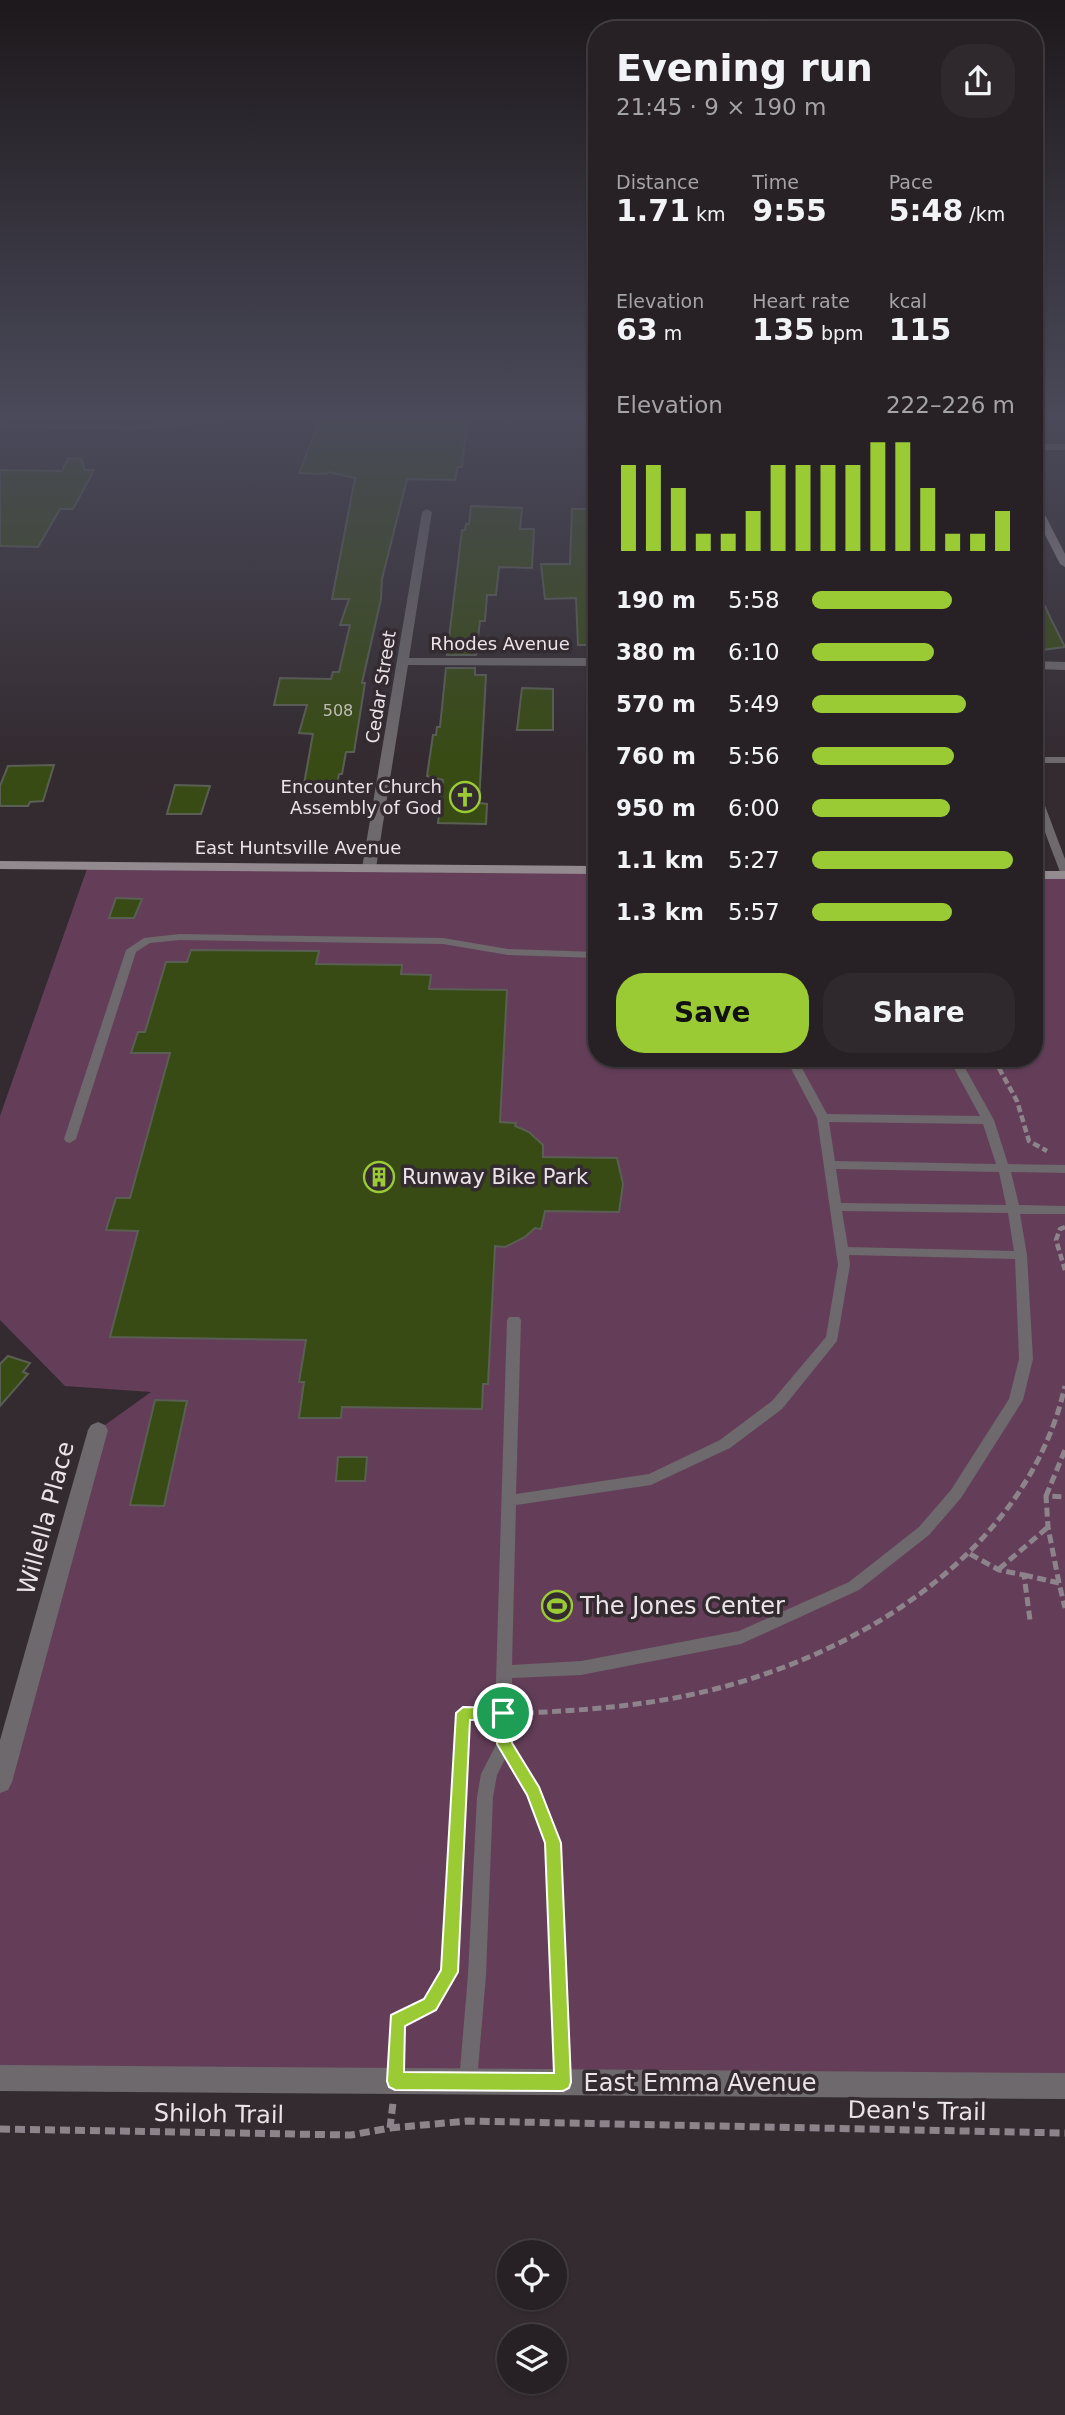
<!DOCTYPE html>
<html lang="en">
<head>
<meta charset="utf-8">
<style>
  :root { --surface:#272025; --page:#2f282d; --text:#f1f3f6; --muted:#a4a3a7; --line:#433e42; --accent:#9acb34 }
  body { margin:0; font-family:"DejaVu Sans",sans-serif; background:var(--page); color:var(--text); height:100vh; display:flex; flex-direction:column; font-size:26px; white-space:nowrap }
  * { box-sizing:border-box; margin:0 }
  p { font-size:23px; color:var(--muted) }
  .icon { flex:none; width:38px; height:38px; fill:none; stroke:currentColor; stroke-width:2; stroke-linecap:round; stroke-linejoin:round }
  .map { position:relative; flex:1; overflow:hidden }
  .side { position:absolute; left:588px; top:21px; width:455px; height:1046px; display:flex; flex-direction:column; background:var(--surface); border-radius:28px; box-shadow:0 2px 5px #0004,0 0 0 2px var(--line) }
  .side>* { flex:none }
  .buttons { position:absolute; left:497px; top:2240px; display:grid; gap:14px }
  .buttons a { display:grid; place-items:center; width:70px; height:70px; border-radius:50%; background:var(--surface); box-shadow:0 2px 5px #0004,0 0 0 2px var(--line); font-size:35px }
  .pin { position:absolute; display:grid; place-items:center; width:60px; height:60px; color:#fff; margin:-30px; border:4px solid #fff; border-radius:50%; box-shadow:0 2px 7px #0007 }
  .round { display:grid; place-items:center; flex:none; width:74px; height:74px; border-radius:28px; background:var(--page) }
  .summary { display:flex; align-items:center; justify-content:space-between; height:119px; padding:0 28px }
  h1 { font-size:38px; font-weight:700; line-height:52px }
  .figures { display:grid; grid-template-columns:repeat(3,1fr); gap:10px; height:119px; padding:7px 28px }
  .figures div { display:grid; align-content:center }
  .figures b { font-size:30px; font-weight:700 }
  .figures small { font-size:19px; font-weight:400 }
  .figures p { font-size:19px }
  .chart { height:196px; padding:14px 28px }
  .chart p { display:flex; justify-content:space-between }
  .chart svg { width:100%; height:126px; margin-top:7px; stroke:var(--accent); stroke-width:6 }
  .action { display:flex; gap:14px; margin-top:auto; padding:14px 28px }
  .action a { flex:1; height:80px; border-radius:28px; background:var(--accent); color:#111; font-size:28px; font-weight:700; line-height:80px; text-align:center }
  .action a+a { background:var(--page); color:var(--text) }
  ul { padding:0 28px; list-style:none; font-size:23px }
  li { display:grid; grid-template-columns:112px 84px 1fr; align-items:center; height:52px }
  li i { height:18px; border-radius:9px; background:var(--accent) }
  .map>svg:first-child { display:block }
  .green { fill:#643e59 }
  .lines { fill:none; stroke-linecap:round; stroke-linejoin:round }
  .stream { stroke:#684861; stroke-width:4.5 }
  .building { fill:#384b14; stroke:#5a5f54; stroke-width:2 }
  .path-far2 { stroke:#8c848a; stroke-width:4.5; stroke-dasharray:7 3.5; stroke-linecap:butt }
  .path-far1 { stroke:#8c848a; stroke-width:5; stroke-dasharray:9 4.5; stroke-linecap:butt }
  .path { stroke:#8c848a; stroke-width:7; stroke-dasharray:10 5; stroke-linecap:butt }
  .service { fill:#6e696c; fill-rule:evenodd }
  .minor { fill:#6e696c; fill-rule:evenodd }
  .tertiary { fill:#6e696c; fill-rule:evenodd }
  .secondary { fill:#928a8f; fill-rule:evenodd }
  .route { fill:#9acb34; stroke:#fff; stroke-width:2; fill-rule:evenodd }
  .labels { text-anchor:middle; stroke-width:7; stroke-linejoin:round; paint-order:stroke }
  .far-number-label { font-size:16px; fill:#bebdb3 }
  .far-street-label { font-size:18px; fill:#eae3e8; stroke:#342b31 }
  .far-poi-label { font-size:18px; fill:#eae3e8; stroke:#342b31; text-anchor:end }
  .poi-label { font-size:21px; fill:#eae3e8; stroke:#342b31; text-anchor:start }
  .near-street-label { font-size:24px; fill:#eae3e8; stroke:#342b31 }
  .near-poi-label { font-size:24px; fill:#eae3e8; stroke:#342b31; text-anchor:start }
</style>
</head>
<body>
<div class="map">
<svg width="1065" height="2415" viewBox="0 0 1065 2415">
  <rect width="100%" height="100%" fill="#342b31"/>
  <polygon class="green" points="88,866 597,870 597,1059 1034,1059 1034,875 1065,875 1065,2086 0,2078 0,1782 98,1430 151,1392 65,1386 0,1320 0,1116"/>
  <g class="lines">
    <polyline class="stream" points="0,426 134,428 215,420"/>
  </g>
  <g class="building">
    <polygon points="320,420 467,420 462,467 458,467 455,480 407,479 382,579 381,599 362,683 365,683 354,752 346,752 342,774 339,774 337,784 304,784 313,734 299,733 307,705 274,705 280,678 331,679 333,672 339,672 350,625 340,625 349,599 332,599 355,478 328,472 327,474 299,473"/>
    <polygon points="68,458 81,459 85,470 94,470 73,509 60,509 38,547 0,546 0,470 62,471"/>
    <polygon points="471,506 522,508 520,529 534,529 532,568 499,567 496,595 487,595 485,621 480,621 476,655 447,655 462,530 465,530 466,524 469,524"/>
    <polygon points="572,509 597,509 597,645 578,645 576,598 545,599 541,564 570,564"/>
    <polygon points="1034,582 1050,617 1065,647 1034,651"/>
    <polygon points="446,668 475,668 475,675 486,675 479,803 487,804 486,824 438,823 443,780 427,776 433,735 436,735 437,727 440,727"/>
    <polygon points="522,688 553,689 553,730 517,730"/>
    <polygon points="54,765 43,801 30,802 28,806 0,806 0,786 8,766"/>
    <polygon points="175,785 210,786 201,814 167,814"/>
    <polygon points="116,898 142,899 134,918 109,918"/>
    <polygon points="191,950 319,951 316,964 402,965 401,974 431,975 429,989 507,990 500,1122 516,1123 515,1126 529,1132 543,1145 543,1157 617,1158 623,1184 619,1212 545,1211 541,1229 535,1228 525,1237 505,1247 495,1246 488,1384 483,1384 482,1409 342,1407 341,1418 299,1418 304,1382 299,1382 306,1340 110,1337 138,1231 106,1230 116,1198 130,1198 170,1053 131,1053 138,1032 145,1032 166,962 187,962"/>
    <polygon points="8,1356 30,1363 23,1372 28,1374 0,1406 0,1364"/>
    <polygon points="155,1400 187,1401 164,1506 130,1505"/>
    <polygon points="338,1457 367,1457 365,1481 336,1481"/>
  </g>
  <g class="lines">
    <g class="path-far2">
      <polyline points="994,1059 1017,1101 1029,1141 1047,1151"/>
      <polyline points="1065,1227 1060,1229 1056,1240 1065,1270"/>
    </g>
    <g class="path-far1">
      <polyline points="1046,1496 1065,1450"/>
      <polyline points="970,1554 999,1570 1024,1575 1030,1620"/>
      <polyline points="999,1569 1048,1527"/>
      <polyline points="1024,1575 1059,1583 1065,1608"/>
      <polyline points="1059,1583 1048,1527 1046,1496 1065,1497"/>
      <path d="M 525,1713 C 591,1710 655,1705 719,1688 C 869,1649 1029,1546 1065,1386"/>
      <polyline points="458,1808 463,1713 484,1713"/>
    </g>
    <g class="path">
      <polyline points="396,2056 397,2021 430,2004 449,1972 458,1806"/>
      <polyline points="390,2128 468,2121 1065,2133"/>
      <polyline points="0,2129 351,2135 390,2128 393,2103"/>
    </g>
    <g class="service">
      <rect x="1034" y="757" width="31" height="6"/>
      <polygon points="1034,787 1039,790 1065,859 1065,875 1060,872 1034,803"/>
      <polygon points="180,934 443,938 508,949 597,952 597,958 508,955 443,944 180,940 150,943 136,952 76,1139 70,1143 66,1142 64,1139 126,950 144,938"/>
      <path d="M 786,1059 L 797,1059 L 827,1114 L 980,1116 L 949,1059 L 960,1059 L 994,1120 L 1008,1164 L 1065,1165 L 1065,1173 L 1011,1172 L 1019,1205 L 1065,1206 L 1065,1214 L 1020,1214 L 1027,1255 L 1033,1359 L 1023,1400 L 961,1498 L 929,1535 L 859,1590 L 741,1644 L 581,1675 L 512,1678 L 513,1743 L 540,1787 L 561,1843 L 572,2082 L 570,2089 L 563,2091 L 556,2089 L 554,2082 L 545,1843 L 527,1795 L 505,1759 L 497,1775 L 493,1797 L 486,1975 L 477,2081 L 475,2088 L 468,2090 L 461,2088 L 459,2081 L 468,1975 L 477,1797 L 481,1774 L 497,1743 L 495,1713 L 507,1320 L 509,1317 L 519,1317 L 521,1320 L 516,1494 L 649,1474 L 720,1440 L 772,1401 L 826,1337 L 838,1265 L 817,1118 ZM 829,1122 L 983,1124 L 996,1164 L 835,1161 ZM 836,1169 L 999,1172 L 1006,1205 L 841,1203 ZM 842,1211 L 1008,1213 L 1014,1251 L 848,1247 ZM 849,1255 L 1015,1259 L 1019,1359 L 1009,1399 L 951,1490 L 919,1527 L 849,1582 L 739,1631 L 581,1661 L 512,1665 L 516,1505 L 651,1485 L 730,1448 L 782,1409 L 837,1341 L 850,1265 Z"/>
    </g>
    <g class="minor">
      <polygon points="427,509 432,512 409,658 597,658 597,666 408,665 376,868 369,872 362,868 422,512"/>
      <polygon points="1034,661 1065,662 1065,670 1034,669"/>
      <polygon points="98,1422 105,1425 108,1430 12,1782 8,1790 0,1793 0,1740 88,1430 91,1425"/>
    </g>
    <g class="tertiary">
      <rect x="1034" y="444" width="31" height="6"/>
      <polygon points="0,2065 1065,2073 1065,2099 0,2091"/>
    </g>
    <g class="secondary">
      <polygon points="1034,500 1039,503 1065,554 1065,567 1060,564 1034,513"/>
      <polygon points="0,861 597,866 597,874 0,869"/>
      <rect x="1034" y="871" width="31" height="8"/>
    </g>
  </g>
  <linearGradient id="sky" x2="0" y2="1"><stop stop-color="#1d181b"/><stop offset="0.55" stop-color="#4a4a5a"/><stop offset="1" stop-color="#4a4a5a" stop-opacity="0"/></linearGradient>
  <rect width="1065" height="758" fill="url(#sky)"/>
  <path class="route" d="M 463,1707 L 508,1708 L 512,1743 L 539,1787 L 561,1843 L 571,2082 L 569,2088 L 563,2091 L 395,2090 L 389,2087 L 387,2081 L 391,2015 L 424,1999 L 441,1970 L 456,1713 ZM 470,1720 L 496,1720 L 497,1744 L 527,1795 L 545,1843 L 554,2073 L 404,2072 L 405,2026 L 436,2010 L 458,1972 Z"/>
  <defs>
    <g id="church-ring" transform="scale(1.575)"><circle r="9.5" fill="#342b31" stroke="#9acb34" stroke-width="1.5"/><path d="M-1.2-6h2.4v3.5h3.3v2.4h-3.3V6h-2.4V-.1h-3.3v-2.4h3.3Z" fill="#9acb34"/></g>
    <g id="building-ring" transform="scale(1.575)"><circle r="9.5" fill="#342b31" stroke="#9acb34" stroke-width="1.5"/><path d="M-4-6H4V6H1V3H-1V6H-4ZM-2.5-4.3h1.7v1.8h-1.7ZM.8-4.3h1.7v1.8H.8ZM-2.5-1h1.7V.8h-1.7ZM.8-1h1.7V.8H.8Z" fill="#9acb34"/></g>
    <g id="stadium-ring" transform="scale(1.575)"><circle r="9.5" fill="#342b31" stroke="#9acb34" stroke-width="1.5"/><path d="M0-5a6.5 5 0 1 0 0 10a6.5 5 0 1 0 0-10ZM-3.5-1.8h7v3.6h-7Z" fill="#9acb34"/></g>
  </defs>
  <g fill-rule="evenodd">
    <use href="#church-ring" x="465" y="797"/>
    <use href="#building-ring" x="379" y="1177"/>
    <use href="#stadium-ring" x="557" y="1606"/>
  </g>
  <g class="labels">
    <g class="far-number-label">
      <text x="338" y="716">508</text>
    </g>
    <g class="far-street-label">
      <text x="500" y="650">Rhodes Avenue</text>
      <text transform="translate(381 687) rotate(-81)" y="6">Cedar Street</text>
      <text x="298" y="854">East Huntsville Avenue</text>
    </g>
    <g class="far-poi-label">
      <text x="442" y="793">Encounter Church<tspan x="442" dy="21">Assembly of God</tspan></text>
    </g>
    <g class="poi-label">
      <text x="402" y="1184">Runway Bike Park</text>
    </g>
    <g class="near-street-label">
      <text transform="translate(46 1518) rotate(-75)" y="8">Willella Place</text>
      <text x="700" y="2091">East Emma Avenue</text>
      <text transform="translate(917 2111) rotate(1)" y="8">Dean's Trail</text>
      <text transform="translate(219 2114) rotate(1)" y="8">Shiloh Trail</text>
    </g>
    <g class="near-poi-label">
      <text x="580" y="1614">The Jones Center</text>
    </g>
  </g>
</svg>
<div class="buttons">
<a><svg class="icon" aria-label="locate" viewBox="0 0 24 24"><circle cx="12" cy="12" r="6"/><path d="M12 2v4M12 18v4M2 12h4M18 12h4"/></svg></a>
<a><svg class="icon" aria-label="layers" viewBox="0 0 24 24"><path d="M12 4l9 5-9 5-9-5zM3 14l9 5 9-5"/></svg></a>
</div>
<div class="pin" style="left:503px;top:1713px;background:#1e9e55"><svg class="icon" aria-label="arrive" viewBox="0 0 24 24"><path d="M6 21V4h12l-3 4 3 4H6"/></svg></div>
<section class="side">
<div class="summary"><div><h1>Evening run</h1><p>21:45 · 9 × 190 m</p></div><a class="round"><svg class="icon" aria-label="share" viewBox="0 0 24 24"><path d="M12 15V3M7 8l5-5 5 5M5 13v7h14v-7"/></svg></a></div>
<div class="figures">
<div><p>Distance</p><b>1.71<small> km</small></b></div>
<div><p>Time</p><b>9:55</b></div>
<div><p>Pace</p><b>5:48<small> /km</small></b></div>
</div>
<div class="figures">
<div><p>Elevation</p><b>63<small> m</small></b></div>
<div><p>Heart rate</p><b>135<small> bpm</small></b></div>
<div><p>kcal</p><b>115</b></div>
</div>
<div class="chart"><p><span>Elevation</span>222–226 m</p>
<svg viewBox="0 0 160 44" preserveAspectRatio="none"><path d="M5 44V14M15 44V14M25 44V22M35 44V38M45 44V38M55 44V30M65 44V14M75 44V14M85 44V14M95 44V14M105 44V6M115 44V6M125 44V22M135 44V38M145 44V38M155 44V30"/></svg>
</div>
<ul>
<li><b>190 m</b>5:58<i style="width:69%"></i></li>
<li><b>380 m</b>6:10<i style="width:60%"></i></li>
<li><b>570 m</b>5:49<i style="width:76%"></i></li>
<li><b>760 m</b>5:56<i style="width:70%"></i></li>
<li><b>950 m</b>6:00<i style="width:68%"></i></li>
<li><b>1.1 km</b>5:27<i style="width:99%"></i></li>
<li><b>1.3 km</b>5:57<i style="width:69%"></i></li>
</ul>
<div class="action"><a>Save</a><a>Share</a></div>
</section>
</div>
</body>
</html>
